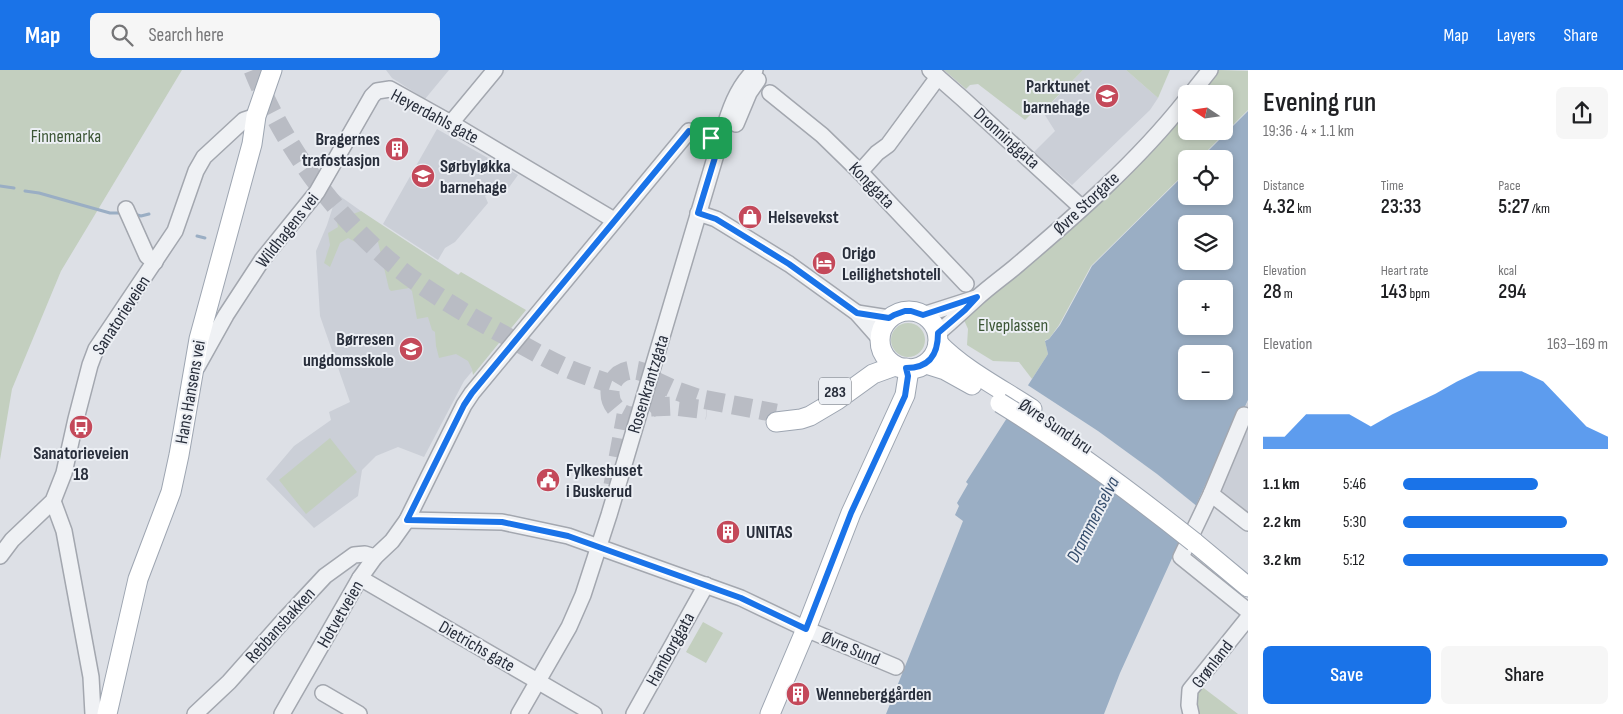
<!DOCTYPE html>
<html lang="en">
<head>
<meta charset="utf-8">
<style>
  :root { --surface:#fff; --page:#f6f6f6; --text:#202124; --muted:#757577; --accent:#1a73e8 }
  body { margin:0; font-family:"Sofia Sans Condensed",sans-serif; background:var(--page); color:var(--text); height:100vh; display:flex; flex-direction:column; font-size:19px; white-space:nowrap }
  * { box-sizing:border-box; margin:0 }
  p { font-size:16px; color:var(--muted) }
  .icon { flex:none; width:28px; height:28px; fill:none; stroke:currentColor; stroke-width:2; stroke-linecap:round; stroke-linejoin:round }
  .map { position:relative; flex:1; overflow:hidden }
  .details { display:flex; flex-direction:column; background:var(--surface); width:375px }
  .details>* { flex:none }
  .needle { width:32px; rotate:283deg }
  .fabs { position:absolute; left:1178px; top:15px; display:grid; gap:10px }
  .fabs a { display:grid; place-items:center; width:55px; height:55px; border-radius:8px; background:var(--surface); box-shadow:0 2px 8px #0003; font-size:25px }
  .pin { position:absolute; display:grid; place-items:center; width:42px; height:42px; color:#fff; margin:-21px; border-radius:10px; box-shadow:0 2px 8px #0006 }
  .round { display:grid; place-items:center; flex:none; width:52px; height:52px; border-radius:8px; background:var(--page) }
  .head { display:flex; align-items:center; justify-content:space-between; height:85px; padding:0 15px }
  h1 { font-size:28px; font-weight:600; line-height:38px }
  .metrics { display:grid; grid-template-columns:repeat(3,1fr); gap:8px; height:85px; padding:5px 15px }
  .metrics div { display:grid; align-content:center }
  .metrics b { font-size:21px; font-weight:600 }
  .metrics small { font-size:14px; font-weight:400 }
  .metrics p { font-size:14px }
  .chart { height:140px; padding:10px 15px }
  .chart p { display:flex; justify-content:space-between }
  .chart svg { width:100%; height:90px; margin-top:5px; fill:var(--accent); opacity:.7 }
  .cta { display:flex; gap:10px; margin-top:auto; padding:10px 15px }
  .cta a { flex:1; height:58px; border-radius:8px; background:var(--accent); color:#fff; font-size:20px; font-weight:600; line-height:58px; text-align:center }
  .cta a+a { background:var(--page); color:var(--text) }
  ul { padding:0 15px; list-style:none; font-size:16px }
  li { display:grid; grid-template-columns:80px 60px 1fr; align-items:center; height:38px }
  li i { height:12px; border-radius:6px; background:var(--accent) }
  header { display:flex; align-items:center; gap:30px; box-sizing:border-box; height:70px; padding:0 25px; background:var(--accent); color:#fff }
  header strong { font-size:24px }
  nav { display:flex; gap:28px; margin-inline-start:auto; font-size:18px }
  .search { width:350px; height:45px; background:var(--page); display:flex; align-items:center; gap:12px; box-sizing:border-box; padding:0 18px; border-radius:8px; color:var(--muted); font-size:19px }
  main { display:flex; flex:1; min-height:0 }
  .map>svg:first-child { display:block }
  .built { fill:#cbcfd7 }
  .green { fill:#c3cfbf }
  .water { fill:#9aaec4; fill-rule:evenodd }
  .pier { fill:#dde0e6 }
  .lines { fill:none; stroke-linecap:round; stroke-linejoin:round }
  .stream { stroke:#9aaec4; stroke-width:3 }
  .major-tunnel { stroke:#b9bcc4; stroke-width:19; stroke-dasharray:19 9; stroke-linecap:butt }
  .minor-casing { stroke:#a3a7af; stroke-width:18 }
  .major-casing { stroke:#9da5b1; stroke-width:21 }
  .minor { stroke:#eff1f4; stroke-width:15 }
  .major { stroke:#fff; stroke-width:19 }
  .major-bridge-casing { stroke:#9da5b1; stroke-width:21; stroke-linecap:butt }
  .major-bridge { stroke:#fff; stroke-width:19 }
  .route-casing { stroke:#fff; stroke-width:10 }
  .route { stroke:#1a73e8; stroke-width:6 }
  .labels { text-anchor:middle; stroke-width:4; stroke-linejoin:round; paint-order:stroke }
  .shield { fill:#eceff4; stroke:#636872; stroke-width:1 }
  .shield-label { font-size:16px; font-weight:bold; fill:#282e3b }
  .poi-label { font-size:18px; font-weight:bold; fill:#282e3b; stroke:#eceff4; text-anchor:start }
  .street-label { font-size:18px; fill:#282e3b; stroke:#eceff4 }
  .park-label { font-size:18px; fill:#3c5636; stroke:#eceff4 }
  .water-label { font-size:19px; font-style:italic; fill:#354d6c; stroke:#eceff4 }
</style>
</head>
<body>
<header>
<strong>Map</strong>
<div class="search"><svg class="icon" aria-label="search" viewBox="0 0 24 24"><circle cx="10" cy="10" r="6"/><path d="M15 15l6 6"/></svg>Search here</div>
<nav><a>Map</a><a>Layers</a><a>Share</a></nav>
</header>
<main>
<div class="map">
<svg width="1248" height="644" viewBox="0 0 1248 644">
  <rect width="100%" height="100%" fill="#dde0e6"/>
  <g class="built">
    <polygon points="386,0 449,0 425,29 392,8"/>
    <polygon points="1083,0 1126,0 1158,28 1150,40 1072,115 1034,82 1055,61 1043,42"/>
    <polygon points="437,59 518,105 507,120 498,118 485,126 488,133 455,172 445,178 438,190 383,154"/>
    <polygon points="337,124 382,156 520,244 464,311 424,387 398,377 376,386 362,400 358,426 314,458 266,409 294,376 331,350 329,342 350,332 320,246 316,181 327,155"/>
    <polygon points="1248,331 1248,453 1211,413"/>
  </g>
  <g class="green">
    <polygon points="0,0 182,0 61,201 12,319 0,390"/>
    <polygon points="944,0 1083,0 1043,41 1032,43 1025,50 978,14 970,15 966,19"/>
    <polygon points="1126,0 1170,0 1158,28"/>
    <polygon points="1219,0 1248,1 1248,40 1199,89 1186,89 1186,102 1091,196 1059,255 1049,269 1045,270 1048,284 1032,309 1019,292 993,291 967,275 968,259 964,250 1104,129 1166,66 1186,41 1186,61 1224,61 1224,24 1200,24"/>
    <polygon points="361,141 458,205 461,202 526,240 473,305 472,299 468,291 456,284 439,288 436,276 435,262 432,260 428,247 417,249 412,221 409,218 391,221 389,219 378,172 361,175 348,168 340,173 330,197 324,193 330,175 328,163 338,157 337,152 340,149"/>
    <circle cx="908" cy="270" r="17"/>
    <polygon points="330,368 357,402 306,444 279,410"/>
    <polygon points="703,552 723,563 706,593 686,582"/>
    <path d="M 1201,616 L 1238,644 L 1199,644 C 1194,632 1195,627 1201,616 Z"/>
  </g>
  <path class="water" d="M 1248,41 L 1248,330 L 1211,410 L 1208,409 L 1120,603 L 1104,644 L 886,644 L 963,451 L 955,445 L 959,436 L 957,433 L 968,414 L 966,412 L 1048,284 L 1045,271 L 1049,269 L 1060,255 L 1092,196 L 1186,103 L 1186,126 L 1224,126 L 1224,89 L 1200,89 ZM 1186,154 L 1224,154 L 1224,191 L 1186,191 ZM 1186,219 L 1224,219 L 1224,256 L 1186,256 ZM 1186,284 L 1224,284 L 1224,321 L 1186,321 Z"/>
  <polygon class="pier" points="1026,314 1098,361 1157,404 1198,437 1183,470 1007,344"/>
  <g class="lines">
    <g class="stream">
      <polyline points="0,116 14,118"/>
      <polyline points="25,121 39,123 110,143 122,143"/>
      <polyline points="134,144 141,146 149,144"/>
      <polyline points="197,166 205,168"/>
    </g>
    <g class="major-tunnel">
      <path d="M 253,0 C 285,81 348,165 421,215 C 449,234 478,251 508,267 C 528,278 548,290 569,299 C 583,305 597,309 611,314"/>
      <circle cx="633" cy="323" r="23"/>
      <polyline points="653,310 677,321 697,328 776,343"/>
      <polyline points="651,337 674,336 707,340"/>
      <polyline points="613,415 626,345"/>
    </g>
    <g class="minor-casing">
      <g id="minor">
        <polyline points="930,0 963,29 1082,138"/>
        <polyline points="770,23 822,65 860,102 966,214"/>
        <polyline points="1191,24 1210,0"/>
        <polyline points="451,53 495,0"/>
        <polyline points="736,54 749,23 758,10"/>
        <polyline points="860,102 877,83 888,75 938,7"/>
        <polyline points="126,139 147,186 155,192"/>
        <polyline points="698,143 716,149 789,194 857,243 880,269"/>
        <polyline points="857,243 889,248"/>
        <polyline points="923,245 976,228"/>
        <path d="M 938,263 C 951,252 964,240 977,228 C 989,217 1003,207 1015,197 C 1075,146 1137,92 1186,30"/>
        <polyline points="197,297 226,245 262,190 317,122 372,26 377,21 390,19 451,53 614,150"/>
        <polyline points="1244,345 1211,424 1181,487 1248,541"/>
        <polyline points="1211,424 1248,453"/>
        <polyline points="53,431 64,461 91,607 93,644"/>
        <polyline points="407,450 502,452 568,466 741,528 806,559 896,597"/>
        <polyline points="0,486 12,470 53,431 64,403 76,349 90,295 96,279 175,161 196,101 204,87 244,50 256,46"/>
        <polyline points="360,508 594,644"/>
        <polyline points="323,623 359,644"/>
        <polyline points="195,644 229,612 284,550 325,506 354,485 365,484 375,487"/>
        <polyline points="282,644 360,508 375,487 392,471 407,450 464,335 472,323 689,61 720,71"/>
        <path d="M 519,644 L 569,557 L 583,525 L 609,445 L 720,71 C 728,45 735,19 755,0"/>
        <polyline points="634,644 706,515"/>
        <polyline points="1191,644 1189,635 1190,620 1248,548"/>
      </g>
    </g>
    <g class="major-casing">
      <g id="major">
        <circle cx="909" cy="270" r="29"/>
        <path d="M 938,273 C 964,300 1000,318 1032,339"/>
        <polyline points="926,294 945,300 972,315"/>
        <polyline points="776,352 801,349 810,346 837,330 873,304 895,296"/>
        <polyline points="1194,472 1248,517"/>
        <polyline points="107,644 138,509 171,422 179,385 199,269 252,74 256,46 272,0"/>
        <polyline points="770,644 806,559 851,443 905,325 908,306 906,298"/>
      </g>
    </g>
    <use href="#minor" class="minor"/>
    <use href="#major" class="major"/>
    <g class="major-bridge-casing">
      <path id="major-bridge" d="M 1000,333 C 1068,375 1131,422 1194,472"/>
    </g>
    <use href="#major-bridge" class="major-bridge"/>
  </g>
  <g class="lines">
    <g class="route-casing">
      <path id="route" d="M 689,61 L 720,71 L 698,143 L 716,149 L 789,194 L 857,243 L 889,248 L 894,245 L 905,241 L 911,241 L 923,245 L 977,227 L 965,240 L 938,263 C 938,285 929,298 906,298 L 908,306 L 905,326 L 851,443 L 806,559 L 741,528 L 568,466 L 502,452 L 407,450 L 464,335 L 472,323 Z"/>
    </g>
    <use href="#route" class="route"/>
  </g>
  <defs>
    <g id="school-disc" transform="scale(1.25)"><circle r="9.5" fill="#c4495a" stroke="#eceff4"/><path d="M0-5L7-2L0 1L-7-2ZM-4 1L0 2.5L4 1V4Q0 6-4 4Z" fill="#fff"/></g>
    <g id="building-disc" transform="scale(1.25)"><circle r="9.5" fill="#c4495a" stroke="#eceff4"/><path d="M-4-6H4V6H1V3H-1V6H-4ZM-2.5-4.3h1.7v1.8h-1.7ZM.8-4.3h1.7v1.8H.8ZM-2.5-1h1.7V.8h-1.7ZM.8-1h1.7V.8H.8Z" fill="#fff"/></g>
    <g id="shop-disc" transform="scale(1.25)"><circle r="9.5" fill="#c4495a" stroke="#eceff4"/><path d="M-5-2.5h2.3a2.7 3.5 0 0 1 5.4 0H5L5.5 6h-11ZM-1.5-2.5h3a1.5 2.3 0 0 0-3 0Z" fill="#fff"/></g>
    <g id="hotel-disc" transform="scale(1.25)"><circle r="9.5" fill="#c4495a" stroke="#eceff4"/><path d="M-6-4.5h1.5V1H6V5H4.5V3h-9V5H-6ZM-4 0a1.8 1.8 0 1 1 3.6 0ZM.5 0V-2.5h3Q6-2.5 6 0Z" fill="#fff"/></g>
    <g id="bus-disc" transform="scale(1.25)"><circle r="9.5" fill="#c4495a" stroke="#eceff4"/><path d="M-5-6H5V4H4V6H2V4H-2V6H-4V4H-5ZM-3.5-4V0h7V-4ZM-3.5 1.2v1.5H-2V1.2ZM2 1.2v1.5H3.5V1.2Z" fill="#fff"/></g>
    <g id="civic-disc" transform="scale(1.25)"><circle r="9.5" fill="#c4495a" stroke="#eceff4"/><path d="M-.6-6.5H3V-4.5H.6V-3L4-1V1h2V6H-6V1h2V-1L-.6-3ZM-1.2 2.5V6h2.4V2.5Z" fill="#fff"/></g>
  </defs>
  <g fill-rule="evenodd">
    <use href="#school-disc" x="1107" y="26"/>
    <use href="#building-disc" x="397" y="79"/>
    <use href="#school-disc" x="423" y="106"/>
    <use href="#shop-disc" x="750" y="147"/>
    <use href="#hotel-disc" x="824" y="193"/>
    <use href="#school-disc" x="411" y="279"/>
    <use href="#bus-disc" x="81" y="357"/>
    <use href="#civic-disc" x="548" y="410"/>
    <use href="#building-disc" x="728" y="462"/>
    <use href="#building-disc" x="798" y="624"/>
  </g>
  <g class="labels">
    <rect class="shield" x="819" y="307.5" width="32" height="27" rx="4"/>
    <g class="shield-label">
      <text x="835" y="327">283</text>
    </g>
    <g class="poi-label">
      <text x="1090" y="22" text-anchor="end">Parktunet<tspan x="1090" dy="21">barnehage</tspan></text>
      <text x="380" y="75" text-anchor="end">Bragernes<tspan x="380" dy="21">trafostasjon</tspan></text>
      <text x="440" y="102">Sørbyløkka<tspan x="440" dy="21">barnehage</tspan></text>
      <text x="768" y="153">Helsevekst</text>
      <text x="842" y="189">Origo<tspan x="842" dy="21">Leilighetshotell</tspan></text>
      <text x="394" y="275" text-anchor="end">Børresen<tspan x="394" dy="21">ungdomsskole</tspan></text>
      <text x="81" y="389" text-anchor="middle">Sanatorieveien<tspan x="81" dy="21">18</tspan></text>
      <text x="566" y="406">Fylkeshuset<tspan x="566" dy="21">i Buskerud</tspan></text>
      <text x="746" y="468">UNITAS</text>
      <text x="816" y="630">Wenneberggården</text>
    </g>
    <g class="street-label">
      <text transform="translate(435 46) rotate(28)" y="6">Heyerdahls gate</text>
      <text transform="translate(1007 68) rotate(42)" y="6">Dronninggata</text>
      <text transform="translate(872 115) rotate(46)" y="6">Konggata</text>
      <text transform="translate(1086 133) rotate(-43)" y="6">Øvre Storgate</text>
      <text transform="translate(287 160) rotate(-52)" y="6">Wildhagens vei</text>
      <text transform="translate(121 245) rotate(-57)" y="6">Sanatorieveien</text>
      <text transform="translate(648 314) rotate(-73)" y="6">Rosenkrantzgata</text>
      <text transform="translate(190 322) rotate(-80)" y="6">Hans Hansens vei</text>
      <text transform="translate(1056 356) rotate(34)" y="6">Øvre Sund bru</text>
      <text transform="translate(340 544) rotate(-60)" y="6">Hotvetveien</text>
      <text transform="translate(280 555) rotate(-48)" y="6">Rebbansbakken</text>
      <text transform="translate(477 576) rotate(30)" y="6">Dietrichs gate</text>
      <text transform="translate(851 578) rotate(23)" y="6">Øvre Sund</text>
      <text transform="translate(670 579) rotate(-61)" y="6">Hamborggata</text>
      <text transform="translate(1212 594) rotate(-52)" y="6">Grønland</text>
    </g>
    <g class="park-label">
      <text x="66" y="72">Finnemarka</text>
      <text x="1013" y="261">Elveplassen</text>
    </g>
    <g class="water-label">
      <text transform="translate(1092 449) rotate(-63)" y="7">Drammenselva</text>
    </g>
  </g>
</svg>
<div class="fabs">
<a><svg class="needle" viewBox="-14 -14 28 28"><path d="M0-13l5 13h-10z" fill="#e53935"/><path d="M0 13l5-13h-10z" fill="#757577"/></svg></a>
<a><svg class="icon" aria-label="locate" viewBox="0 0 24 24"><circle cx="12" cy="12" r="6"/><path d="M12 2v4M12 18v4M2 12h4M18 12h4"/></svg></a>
<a><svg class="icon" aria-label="layers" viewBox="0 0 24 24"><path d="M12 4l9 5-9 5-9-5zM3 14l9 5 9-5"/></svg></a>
<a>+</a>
<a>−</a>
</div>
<div class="pin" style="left:711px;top:68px;background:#1e9e55"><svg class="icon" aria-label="arrive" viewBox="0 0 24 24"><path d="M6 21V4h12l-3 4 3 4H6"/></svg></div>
</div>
<section class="details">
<div class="head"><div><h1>Evening run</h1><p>19:36 · 4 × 1.1 km</p></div><a class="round"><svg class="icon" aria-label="share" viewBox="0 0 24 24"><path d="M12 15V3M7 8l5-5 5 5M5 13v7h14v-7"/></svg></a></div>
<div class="metrics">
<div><p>Distance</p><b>4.32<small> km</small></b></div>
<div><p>Time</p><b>23:33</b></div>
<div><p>Pace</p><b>5:27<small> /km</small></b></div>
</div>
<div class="metrics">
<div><p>Elevation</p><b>28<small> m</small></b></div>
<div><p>Heart rate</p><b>143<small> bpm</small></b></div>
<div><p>kcal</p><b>294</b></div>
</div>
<div class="chart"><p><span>Elevation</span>163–169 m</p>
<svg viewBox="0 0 160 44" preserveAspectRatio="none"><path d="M0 44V38L10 38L20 27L30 27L40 27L50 33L60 27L70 22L80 17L90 11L100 6L110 6L120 6L130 11L140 22L150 33L160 38V44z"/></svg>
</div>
<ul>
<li><b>1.1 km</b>5:46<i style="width:66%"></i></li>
<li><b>2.2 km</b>5:30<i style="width:80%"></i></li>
<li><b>3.2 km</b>5:12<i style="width:100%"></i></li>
</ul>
<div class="cta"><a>Save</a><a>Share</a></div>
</section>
</main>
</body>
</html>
